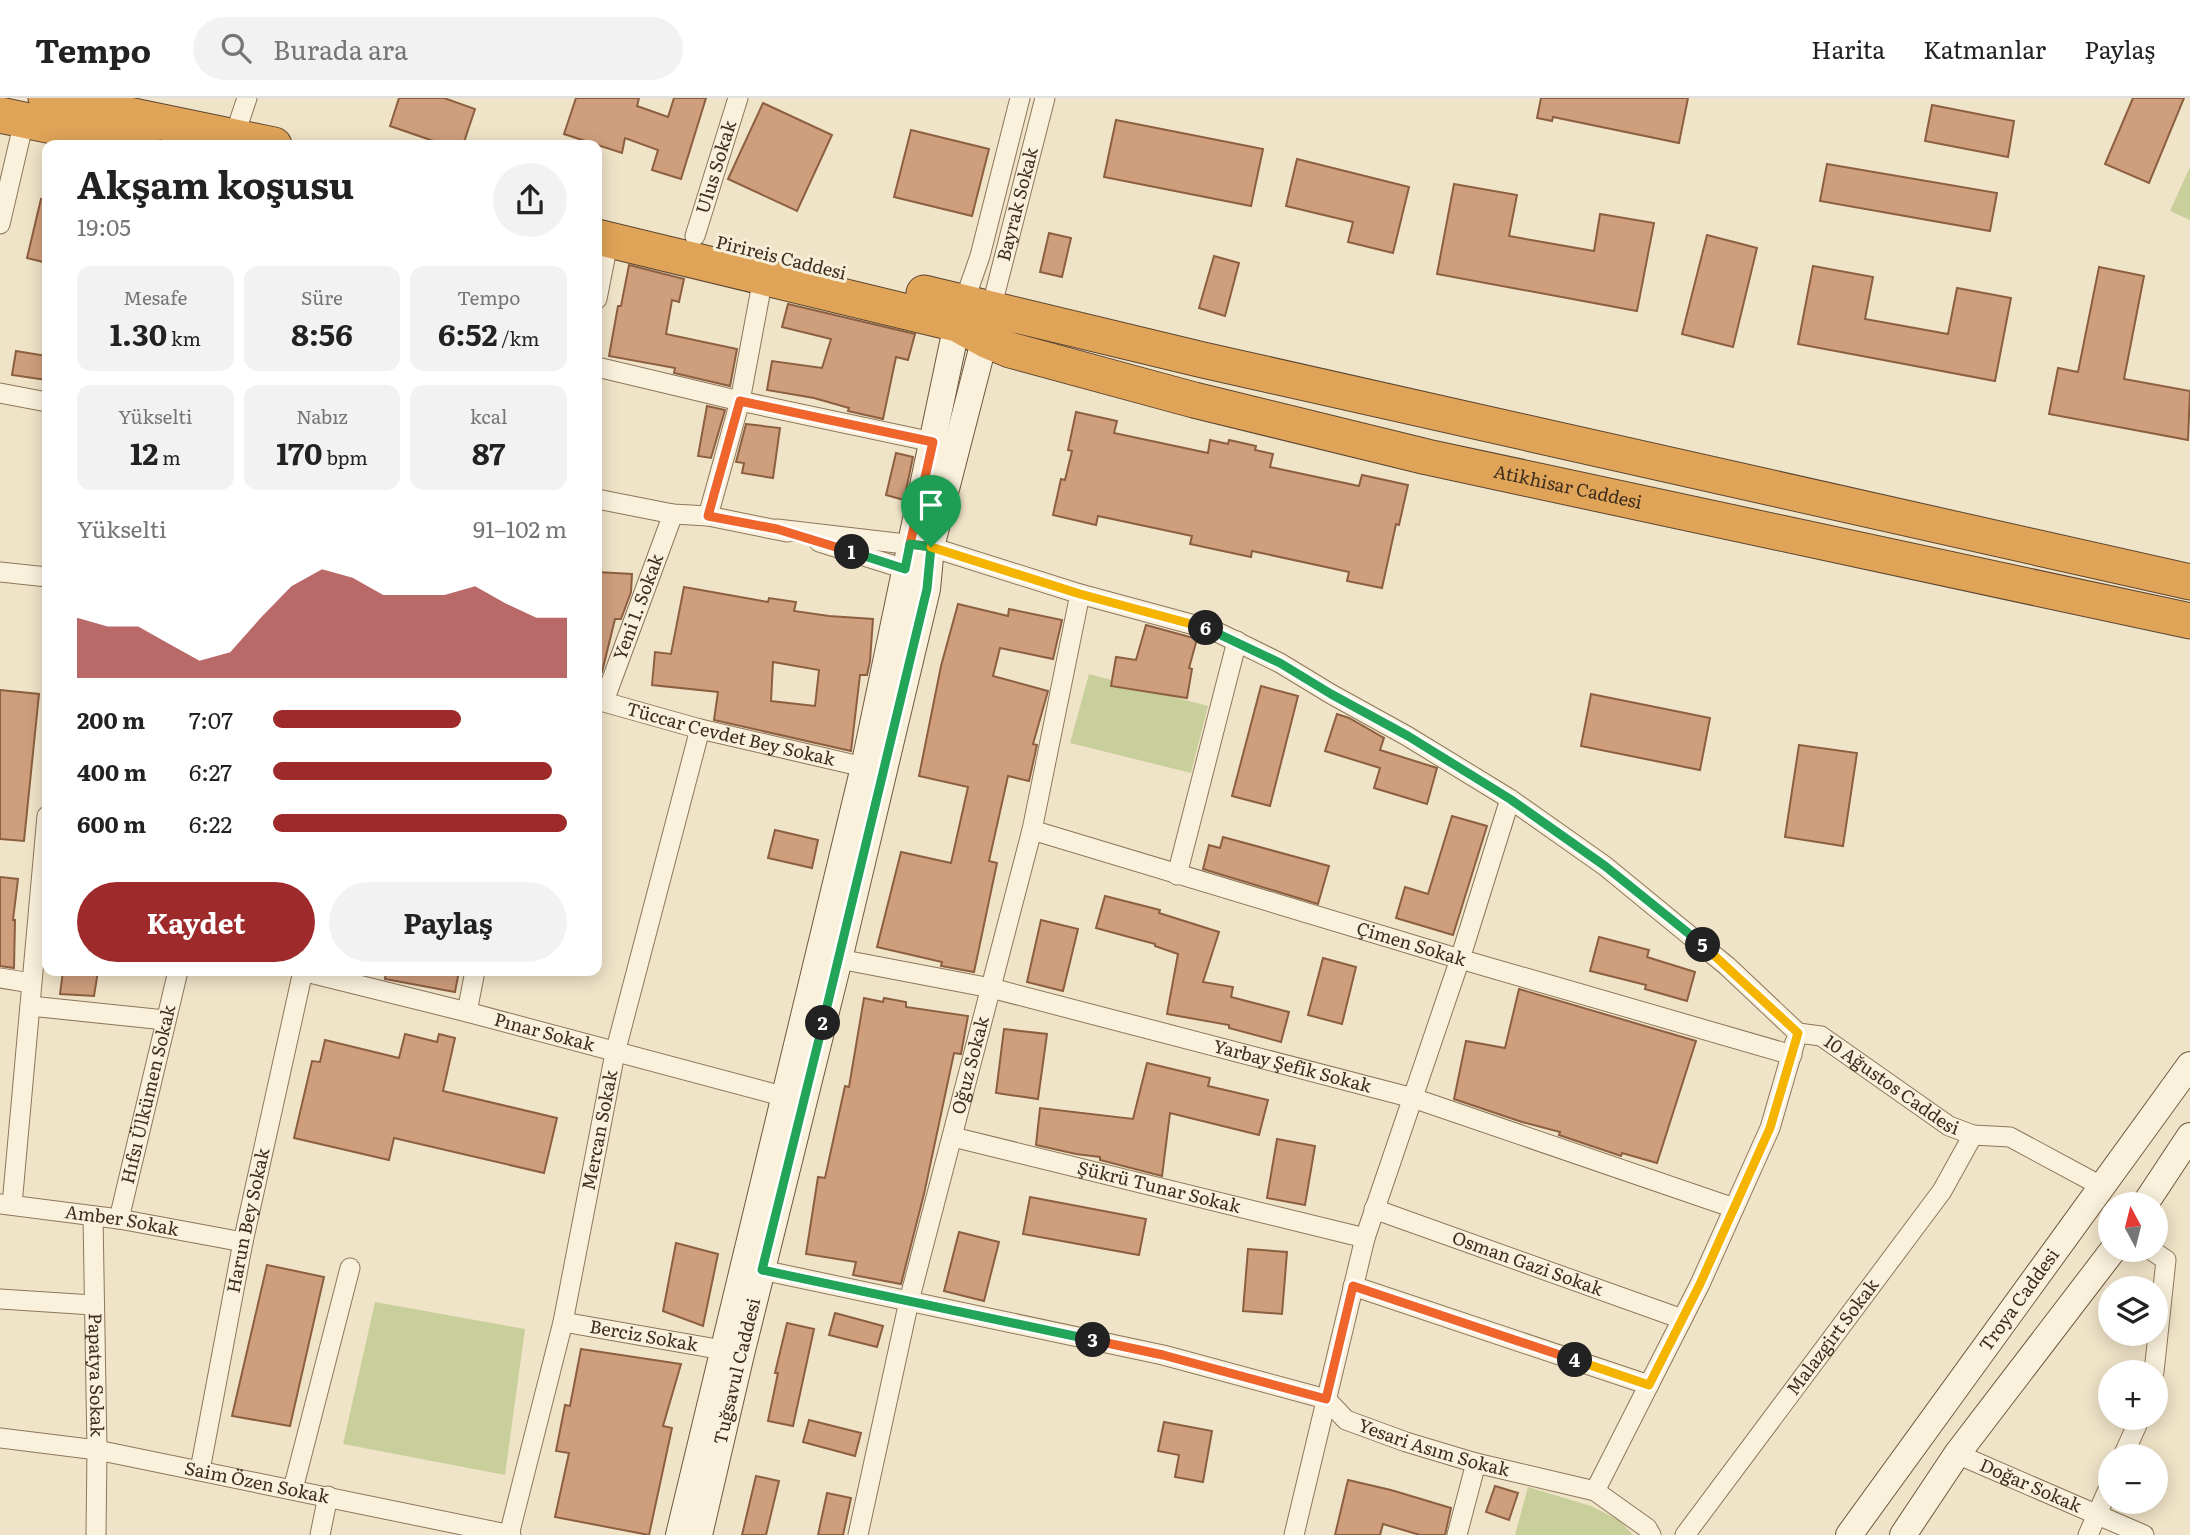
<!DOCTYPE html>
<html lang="tr">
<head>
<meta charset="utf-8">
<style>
  :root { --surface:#fff; --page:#f2f2f2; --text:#222; --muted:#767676; --line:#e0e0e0; --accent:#9e2a2b }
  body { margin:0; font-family:Literata,serif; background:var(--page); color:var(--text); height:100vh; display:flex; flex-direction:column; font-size:26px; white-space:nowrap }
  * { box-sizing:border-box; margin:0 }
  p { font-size:23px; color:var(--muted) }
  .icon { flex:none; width:38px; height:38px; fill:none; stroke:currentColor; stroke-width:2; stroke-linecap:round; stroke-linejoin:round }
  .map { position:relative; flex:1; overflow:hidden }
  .details { position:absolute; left:42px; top:42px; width:560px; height:836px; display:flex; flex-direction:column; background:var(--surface); border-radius:14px; box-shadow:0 4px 18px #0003 }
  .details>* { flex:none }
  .needle { width:46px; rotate:353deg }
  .tools { position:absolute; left:2098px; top:1094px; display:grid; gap:14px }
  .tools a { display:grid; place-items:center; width:70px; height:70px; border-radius:50%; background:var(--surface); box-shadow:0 4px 18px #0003; font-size:35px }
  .pin { position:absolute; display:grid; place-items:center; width:60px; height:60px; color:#fff; margin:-72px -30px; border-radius:50% 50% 50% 0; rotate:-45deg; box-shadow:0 0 7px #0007 }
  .pin .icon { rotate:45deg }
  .km { position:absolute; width:35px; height:35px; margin:-18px; border-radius:50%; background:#222; color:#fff; font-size:19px; line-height:35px; text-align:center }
  .round { display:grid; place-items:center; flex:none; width:74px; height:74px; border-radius:37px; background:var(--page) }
  .overview { display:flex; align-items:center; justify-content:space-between; height:119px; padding:0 35px }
  h1 { font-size:38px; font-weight:700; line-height:52px }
  .stats { display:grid; grid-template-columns:repeat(3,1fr); gap:10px; height:119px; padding:7px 35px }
  .stats div { display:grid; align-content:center; border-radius:14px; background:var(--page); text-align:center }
  .stats b { font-size:30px; font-weight:700 }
  .stats small { font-size:19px; font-weight:400 }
  .stats p { font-size:19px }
  .chart { height:196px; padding:14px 35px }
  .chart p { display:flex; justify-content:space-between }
  .chart svg { width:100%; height:126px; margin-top:7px; fill:var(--accent); opacity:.7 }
  .button { display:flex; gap:14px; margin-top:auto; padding:14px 35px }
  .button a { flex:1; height:80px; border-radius:42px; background:var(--accent); color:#fff; font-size:28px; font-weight:700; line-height:80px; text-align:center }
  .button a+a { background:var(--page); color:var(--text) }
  ul { padding:0 35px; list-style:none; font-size:23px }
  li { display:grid; grid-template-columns:112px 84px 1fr; align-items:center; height:52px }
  li i { height:18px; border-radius:9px; background:var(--accent) }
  header { display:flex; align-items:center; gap:42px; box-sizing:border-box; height:98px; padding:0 35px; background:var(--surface); border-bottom:2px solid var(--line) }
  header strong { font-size:33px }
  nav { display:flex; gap:38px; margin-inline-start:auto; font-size:24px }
  .search { width:490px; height:63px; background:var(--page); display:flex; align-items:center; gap:18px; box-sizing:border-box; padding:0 24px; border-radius:38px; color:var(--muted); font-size:26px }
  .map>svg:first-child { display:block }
  .green { fill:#c9cf9b }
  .building { fill:#cf9f7d; stroke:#8d5f41; stroke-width:2; fill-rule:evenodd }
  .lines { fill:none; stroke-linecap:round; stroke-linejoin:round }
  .street-casing { stroke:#8d765c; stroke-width:21 }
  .secondary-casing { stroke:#6f573f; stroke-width:28 }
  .highway-casing { stroke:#5b4430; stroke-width:37 }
  .street { stroke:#faf1dc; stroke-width:19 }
  .secondary { stroke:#faf1dc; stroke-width:26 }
  .highway { stroke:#e0a458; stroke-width:35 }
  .split-1-casing { stroke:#fff; stroke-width:14 }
  .split-2-casing { stroke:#fff; stroke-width:14 }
  .split-3-casing { stroke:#fff; stroke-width:14 }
  .split-4-casing { stroke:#fff; stroke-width:14 }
  .split-5-casing { stroke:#fff; stroke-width:14 }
  .split-6-casing { stroke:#fff; stroke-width:14 }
  .split-7-casing { stroke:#fff; stroke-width:14 }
  .split-1 { stroke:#f0652b; stroke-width:9 }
  .split-2 { stroke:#22a559; stroke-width:9 }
  .split-3 { stroke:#22a559; stroke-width:9 }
  .split-4 { stroke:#f0652b; stroke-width:9 }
  .split-5 { stroke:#f5b400; stroke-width:9 }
  .split-6 { stroke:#22a559; stroke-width:9 }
  .split-7 { stroke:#f5b400; stroke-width:9 }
  .labels { text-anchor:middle; stroke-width:6; stroke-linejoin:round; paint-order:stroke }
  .street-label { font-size:18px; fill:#3d2e20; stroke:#f7eed8 }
</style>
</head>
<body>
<header>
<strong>Tempo</strong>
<div class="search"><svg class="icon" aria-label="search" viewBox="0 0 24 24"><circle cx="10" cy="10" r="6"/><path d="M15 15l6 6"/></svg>Burada ara</div>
<nav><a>Harita</a><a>Katmanlar</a><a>Paylaş</a></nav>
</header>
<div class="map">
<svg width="2190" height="1437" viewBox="0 0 2190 1437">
  <rect width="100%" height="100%" fill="#f0e4c8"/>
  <g class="green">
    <polygon points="2190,69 2190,122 2170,113"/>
    <polygon points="1089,576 1208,608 1191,675 1070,645"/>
    <polygon points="375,1204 525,1231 505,1377 343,1346"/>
    <polygon points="1528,1389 1591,1408 1619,1422 1633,1437 1515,1437"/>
  </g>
  <g class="building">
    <polygon points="399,0 444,0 475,11 463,47 445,47 390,28"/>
    <polygon points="576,0 639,0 637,8 668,19 674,0 706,0 681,81 652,72 658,52 625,40 622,55 564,36"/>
    <polygon points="1541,0 1688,0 1679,45 1553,19 1552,23 1537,20"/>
    <polygon points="2133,0 2184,0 2149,85 2105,66"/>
    <polygon points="763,5 832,37 797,113 728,81"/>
    <polygon points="1932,7 2014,23 2008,59 1925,43"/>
    <polygon points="1116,22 1263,51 1251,108 1104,79"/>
    <polygon points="911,32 989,51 972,118 894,99"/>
    <polygon points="1297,61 1409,89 1393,155 1348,144 1353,124 1286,108"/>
    <polygon points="1827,66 1997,95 1990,133 1820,103"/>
    <polygon points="1454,86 1517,97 1509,138 1594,153 1600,116 1654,125 1637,213 1437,176"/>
    <polygon points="41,101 47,102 47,165 27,160"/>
    <polygon points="1049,135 1071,140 1062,179 1040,174"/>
    <polygon points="1707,137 1757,150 1733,249 1682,236"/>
    <polygon points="1214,158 1239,165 1225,218 1199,210"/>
    <polygon points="629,167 684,181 679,204 672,202 666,236 737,251 730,288 674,275 675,270 609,258 618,208 621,208"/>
    <polygon points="1813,168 1873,179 1865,221 1948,236 1957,190 2011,200 1995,283 1798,246"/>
    <polygon points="2099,169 2144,178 2124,281 2190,293 2188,342 2049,316 2058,270 2078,274"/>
    <polygon points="788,206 915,236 908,262 896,259 883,321 848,313 849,310 814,300 767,292 772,263 822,270 831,241 782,229"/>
    <polygon points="16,253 47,258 47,282 12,277"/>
    <polygon points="707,308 725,312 711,360 698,358"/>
    <polygon points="1076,314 1117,323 1114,335 1208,355 1210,342 1228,346 1229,342 1256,348 1255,352 1273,356 1270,369 1359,388 1362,377 1408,387 1399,427 1396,426 1382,490 1347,483 1349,474 1252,453 1251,459 1190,446 1192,438 1098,418 1096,427 1053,417 1061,381 1065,382 1072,353 1068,352"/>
    <polygon points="746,326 780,330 773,380 742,375 744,365 736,364"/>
    <polygon points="896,355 913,359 904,402 886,397"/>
    <polygon points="597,474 632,476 631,494 621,521 615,521 602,574 597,573"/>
    <path d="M 684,489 L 768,504 L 769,500 L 796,504 L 794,513 L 829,518 L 873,521 L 870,563 L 867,577 L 860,577 L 851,653 L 714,622 L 718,594 L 652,587 L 655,554 L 671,556 ZM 773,564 L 819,572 L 815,608 L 771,603 Z"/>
    <polygon points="958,506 1008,518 1009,511 1062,522 1053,561 1000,550 993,578 1048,593 1033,646 1037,647 1029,683 1008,678 989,763 997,765 974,874 941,868 942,864 877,849 901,754 951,765 968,689 919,678 941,568"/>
    <polygon points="1146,527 1197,541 1189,570 1192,571 1187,600 1111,588 1116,559 1136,562"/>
    <polygon points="1261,588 1298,598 1270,708 1232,698"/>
    <polygon points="0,592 39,596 24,743 0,741"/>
    <polygon points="1591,596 1710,620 1700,672 1581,648"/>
    <polygon points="1337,616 1349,620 1384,640 1380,652 1437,670 1427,706 1374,690 1380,670 1325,653"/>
    <polygon points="1799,647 1857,655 1843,748 1785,739"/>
    <polygon points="1452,718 1487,728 1453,837 1396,820 1405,789 1428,796"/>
    <polygon points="775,732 818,742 812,770 768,760"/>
    <polygon points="1223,739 1329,768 1318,806 1203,771 1209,747 1220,750"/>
    <polygon points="0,779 18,781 13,822 15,822 14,870 0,868"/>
    <polygon points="1105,798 1160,812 1159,815 1219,834 1203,884 1233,889 1231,899 1289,914 1281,944 1229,930 1229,927 1167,916 1178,856 1155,848 1155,846 1096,830"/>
    <polygon points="1041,822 1078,831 1063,893 1027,884"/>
    <polygon points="1599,839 1649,852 1647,859 1695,874 1687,903 1645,891 1646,887 1590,873"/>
    <polygon points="1323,860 1356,869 1342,926 1308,917"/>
    <polygon points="63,873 98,873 94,898 60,896"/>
    <polygon points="386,873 459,873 455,894 385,881"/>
    <polygon points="1519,891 1696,943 1657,1065 1622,1055 1621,1058 1559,1037 1560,1034 1522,1024 1454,1001 1466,943 1505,950"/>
    <polygon points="864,900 883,904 884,900 906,904 906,909 968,918 961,956 954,955 924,1096 901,1186 853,1177 856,1164 806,1156 818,1079 825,1080 845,988 849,989"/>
    <polygon points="1004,931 1047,936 1038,1001 996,995"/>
    <polygon points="405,936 437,944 439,936 455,940 443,993 557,1020 544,1075 394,1040 389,1062 294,1040 312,963 320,964 325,942 399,960"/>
    <polygon points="1147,965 1210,980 1208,988 1268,1002 1259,1037 1170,1015 1162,1078 1100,1062 1100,1059 1076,1056 1036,1047 1040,1010 1133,1021"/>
    <polygon points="1277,1041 1315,1048 1305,1107 1267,1100"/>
    <polygon points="1030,1099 1146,1121 1139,1157 1023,1136"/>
    <polygon points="959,1134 999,1144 984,1203 944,1193"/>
    <polygon points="676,1145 718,1156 703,1228 663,1213"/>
    <polygon points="1248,1151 1287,1154 1282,1216 1243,1213"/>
    <polygon points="267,1167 324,1179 290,1328 232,1318"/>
    <polygon points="835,1215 883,1228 877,1249 829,1237"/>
    <polygon points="787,1225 814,1231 793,1328 768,1323 778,1275 775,1275"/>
    <polygon points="581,1251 681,1266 663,1328 672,1330 649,1437 555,1419 569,1355 556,1353 565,1307 570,1308"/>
    <polygon points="809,1322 861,1335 855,1358 803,1344"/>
    <polygon points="1164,1324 1212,1333 1203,1384 1175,1379 1179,1357 1158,1353"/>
    <polygon points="756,1378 779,1383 766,1437 742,1437"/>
    <polygon points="1348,1382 1391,1392 1451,1410 1445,1437 1420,1437 1383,1426 1380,1437 1335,1437"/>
    <polygon points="1495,1388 1518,1395 1509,1422 1486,1414"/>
    <polygon points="827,1395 851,1400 843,1437 818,1437"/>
  </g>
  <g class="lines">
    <g class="street-casing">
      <g id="street">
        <polyline points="234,39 247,0"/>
        <polyline points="0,126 24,23"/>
        <path id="s1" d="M 695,138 L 738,0"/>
        <polyline points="597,201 609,140"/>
        <polyline points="964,204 980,158 1020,0"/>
        <path id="s2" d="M 991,211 L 1045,0"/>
        <polyline points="597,269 740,303 933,344"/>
        <polyline points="0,295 47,304"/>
        <polyline points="597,401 673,416 708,418 787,434"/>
        <polyline points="708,418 740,303 763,180"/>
        <path id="s3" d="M 777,431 L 931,449 L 1080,496 L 1213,532 L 1280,565 L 1331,596 L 1407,638 L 1510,701 L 1605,768 L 1694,841 L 1727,868 L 1798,935 L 1821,938 L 1949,1028 L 1973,1037 L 2010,1039 L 2101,1088"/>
        <polyline points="819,444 905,471"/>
        <polyline points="0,474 47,479"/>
        <path id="s4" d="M 597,602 L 700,631 L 864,669"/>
        <path id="s5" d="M 604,603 L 673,416"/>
        <path id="s6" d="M 1032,732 L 1460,861 L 1792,957"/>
        <polyline points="1177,777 1237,543"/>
        <path id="s7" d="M 839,861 L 991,890 L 1413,1000 L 1734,1110"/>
        <path id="s8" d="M 302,873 L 467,914 L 786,999"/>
        <polyline points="0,880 31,885"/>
        <polyline points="30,908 165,922"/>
        <polyline points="467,914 475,873"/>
        <path id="s9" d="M 953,1039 L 1365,1140"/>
        <path id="s10" d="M 1,1106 L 119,1121 L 243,1144"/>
        <polyline points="12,1107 47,718"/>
        <path id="s11" d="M 1374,1111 L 1682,1221"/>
        <path id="s12" d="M 93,1118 L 97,1352 L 96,1437"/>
        <path id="s13" d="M 119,1121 L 178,873"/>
        <polyline points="2151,1152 2166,1162 2154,1274"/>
        <path id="s14" d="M 762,1172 L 1163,1257 L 1326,1301 L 1346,1322 L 1406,1344 L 1476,1365 L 1595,1393 L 1647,1430 L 1651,1437"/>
        <polyline points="1353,1188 1649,1287"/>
        <polyline points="0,1201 93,1207"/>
        <path id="s15" d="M 563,1224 L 723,1252"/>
        <path id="s16" d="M 0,1340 L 97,1352 L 511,1437"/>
        <path id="s17" d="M 1957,1356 L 2144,1437"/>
        <polyline points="2123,1358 2140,1320"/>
        <path id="s18" d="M 200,1372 L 243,1144 L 303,873"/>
        <polyline points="293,1391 350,1170"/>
        <polyline points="1595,1393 1700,1186 1770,1030 1795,944"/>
        <polyline points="320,1437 328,1398"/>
        <path id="s19" d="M 509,1437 L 563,1224 L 615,955 L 700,631"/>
        <path id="s20" d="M 858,1437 L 909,1203 L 1032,732 L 1080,496"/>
        <polyline points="1294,1437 1365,1140 1460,861 1510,701"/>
        <polyline points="1457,1437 1476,1365"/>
        <path id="s21" d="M 1685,1437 L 1942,1093 L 1973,1037"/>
        <polyline points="2088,1437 2110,1387"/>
      </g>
    </g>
    <g class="secondary-casing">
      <g id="secondary">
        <polyline points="2145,1106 2190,1038"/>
        <polyline points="679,1437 864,669 957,226 962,211"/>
        <path id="s22" d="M 699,1437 L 741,1256 L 839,861 L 927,491 L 931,449 L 989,224"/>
        <path id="s23" d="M 1849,1437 L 2190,967"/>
        <polyline points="1903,1437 1957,1356 2113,1152"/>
      </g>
    </g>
    <g class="highway-casing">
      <g id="highway">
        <polyline points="46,0 274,47"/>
        <polyline points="0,17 143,47"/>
        <path id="s24" d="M 597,139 L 957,226 L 986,242 L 1010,252 L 1194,302 L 1427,359 L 2190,523"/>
        <polyline points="924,195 1203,262 2190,484"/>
      </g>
    </g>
    <use href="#street" class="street"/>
    <use href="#secondary" class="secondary"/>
    <use href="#highway" class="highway"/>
  </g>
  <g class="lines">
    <g class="split-1-casing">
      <polyline id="split-1" points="852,454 777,431 708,418 740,303 933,344 910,446 931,449"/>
    </g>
    <g class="split-2-casing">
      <polyline id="split-2" points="823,925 927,491 931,449 910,446 905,471 852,454"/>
    </g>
    <g class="split-3-casing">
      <polyline id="split-3" points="823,925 762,1172 1093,1242"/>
    </g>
    <g class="split-4-casing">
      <polyline id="split-4" points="1093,1242 1163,1257 1326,1301 1353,1188 1575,1262"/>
    </g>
    <g class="split-5-casing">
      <polyline id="split-5" points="1575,1262 1649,1287 1700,1186 1770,1030 1798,935 1703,847"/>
    </g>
    <g class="split-6-casing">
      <polyline id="split-6" points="1206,530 1280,565 1331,596 1408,638 1510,701 1605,768 1703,847"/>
    </g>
    <g class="split-7-casing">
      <polyline id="split-7" points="931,449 1080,496 1206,530"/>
    </g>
    <use href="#split-1" class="split-1"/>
    <use href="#split-2" class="split-2"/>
    <use href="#split-3" class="split-3"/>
    <use href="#split-4" class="split-4"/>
    <use href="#split-5" class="split-5"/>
    <use href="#split-6" class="split-6"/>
    <use href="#split-7" class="split-7"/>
  </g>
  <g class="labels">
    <g class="street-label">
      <text dy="6" stroke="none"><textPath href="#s1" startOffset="72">Ulus Sokak</textPath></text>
      <text dy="6" stroke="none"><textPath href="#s2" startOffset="108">Bayrak Sokak</textPath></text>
      <text transform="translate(781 160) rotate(14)" y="6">Pirireis Caddesi</text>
      <text dy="6" stroke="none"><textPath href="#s24" startOffset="1004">Atikhisar Caddesi</textPath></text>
      <text dy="6" stroke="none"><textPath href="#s5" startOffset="100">Yeni 1. Sokak</textPath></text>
      <text dy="6" stroke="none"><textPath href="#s4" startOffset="138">Tüccar Cevdet Bey Sokak</textPath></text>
      <text dy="6" stroke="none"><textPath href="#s6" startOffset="396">Çimen Sokak</textPath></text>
      <text dy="6" stroke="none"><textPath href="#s8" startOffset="250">Pınar Sokak</textPath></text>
      <text dy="6" stroke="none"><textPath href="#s20" startOffset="483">Oğuz Sokak</textPath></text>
      <text dy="6" stroke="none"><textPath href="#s7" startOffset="466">Yarbay Şefik Sokak</textPath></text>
      <text dy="6" stroke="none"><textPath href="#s3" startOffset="1272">10 Ağustos Caddesi</textPath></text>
      <text dy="6" stroke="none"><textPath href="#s13" startOffset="128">Hıfsı Ülkümen Sokak</textPath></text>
      <text dy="6" stroke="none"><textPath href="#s19" startOffset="415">Mercan Sokak</textPath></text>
      <text dy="6" stroke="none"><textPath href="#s9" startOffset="212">Şükrü Tunar Sokak</textPath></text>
      <text dy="6" stroke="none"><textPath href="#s18" startOffset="254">Harun Bey Sokak</textPath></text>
      <text dy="6" stroke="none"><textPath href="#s10" startOffset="122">Amber Sokak</textPath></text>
      <text dy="6" stroke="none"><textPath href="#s11" startOffset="163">Osman Gazi Sokak</textPath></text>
      <text dy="6" stroke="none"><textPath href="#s23" startOffset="290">Troya Caddesi</textPath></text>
      <text dy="6" stroke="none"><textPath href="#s15" startOffset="82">Berciz Sokak</textPath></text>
      <text dy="6" stroke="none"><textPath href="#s21" startOffset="247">Malazgirt Sokak</textPath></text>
      <text dy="6" stroke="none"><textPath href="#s22" startOffset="168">Tuğsavul Caddesi</textPath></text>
      <text dy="6" stroke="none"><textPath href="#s12" startOffset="159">Papatya Sokak</textPath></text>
      <text dy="6" stroke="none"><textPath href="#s14" startOffset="700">Yesari Asım Sokak</textPath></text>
      <text dy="6" stroke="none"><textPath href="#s16" startOffset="261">Saim Özen Sokak</textPath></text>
      <text dy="6" stroke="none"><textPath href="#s17" startOffset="80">Doğar Sokak</textPath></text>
    </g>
  </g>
</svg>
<div class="tools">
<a><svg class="needle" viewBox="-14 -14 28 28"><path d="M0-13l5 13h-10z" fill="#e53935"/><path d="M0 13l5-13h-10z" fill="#767676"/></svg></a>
<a><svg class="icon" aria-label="layers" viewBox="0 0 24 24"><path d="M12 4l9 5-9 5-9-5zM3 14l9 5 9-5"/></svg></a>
<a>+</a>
<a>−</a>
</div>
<div class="pin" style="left:931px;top:449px;background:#1e9e55"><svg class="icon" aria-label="arrive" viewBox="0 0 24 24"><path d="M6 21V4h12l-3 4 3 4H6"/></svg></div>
<b class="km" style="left:852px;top:454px">1</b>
<b class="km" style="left:823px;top:925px">2</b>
<b class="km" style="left:1093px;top:1242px">3</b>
<b class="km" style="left:1575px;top:1262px">4</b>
<b class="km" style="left:1703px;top:847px">5</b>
<b class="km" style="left:1206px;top:530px">6</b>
<section class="details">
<div class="overview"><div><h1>Akşam koşusu</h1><p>19:05</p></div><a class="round"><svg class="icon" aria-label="share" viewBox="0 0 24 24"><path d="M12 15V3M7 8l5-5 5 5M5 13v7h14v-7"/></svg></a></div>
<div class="stats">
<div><p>Mesafe</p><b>1.30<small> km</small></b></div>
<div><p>Süre</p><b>8:56</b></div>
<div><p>Tempo</p><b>6:52<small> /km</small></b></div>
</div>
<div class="stats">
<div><p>Yükselti</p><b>12<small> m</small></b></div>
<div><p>Nabız</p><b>170<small> bpm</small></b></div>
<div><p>kcal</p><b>87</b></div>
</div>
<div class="chart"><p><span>Yükselti</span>91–102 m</p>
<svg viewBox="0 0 160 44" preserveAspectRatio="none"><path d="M0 44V23L10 26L20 26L30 32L40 38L50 35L60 23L70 12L80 6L90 9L100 15L110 15L120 15L130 12L140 18L150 23L160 23V44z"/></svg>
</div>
<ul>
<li><b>200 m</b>7:07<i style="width:64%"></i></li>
<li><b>400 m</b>6:27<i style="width:95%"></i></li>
<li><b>600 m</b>6:22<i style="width:100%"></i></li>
</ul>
<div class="button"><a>Kaydet</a><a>Paylaş</a></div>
</section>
</div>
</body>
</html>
